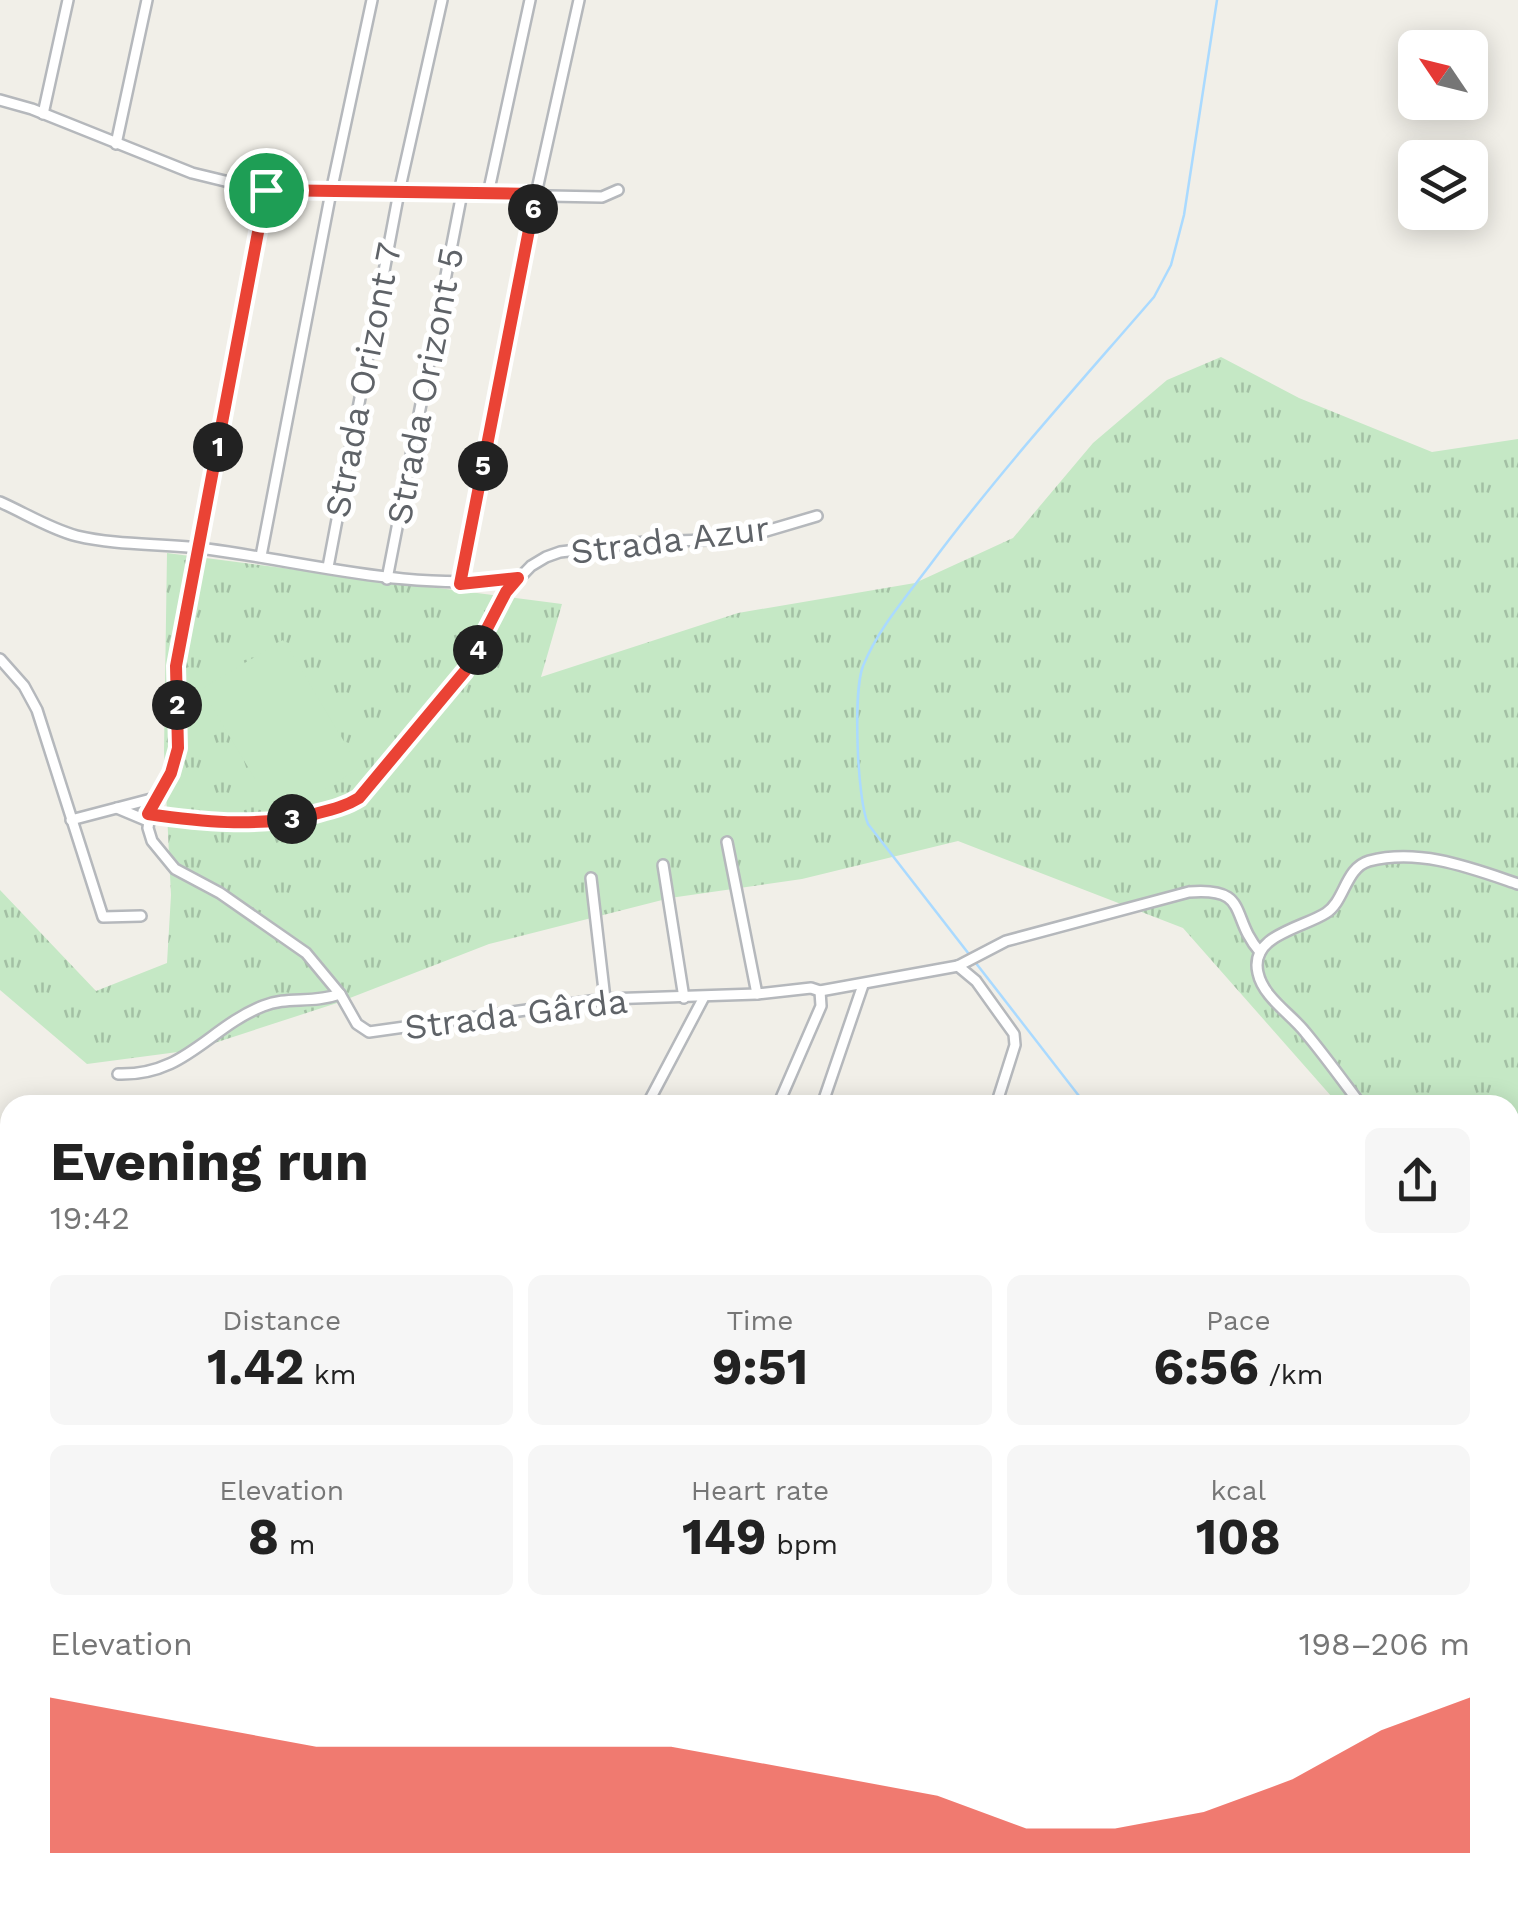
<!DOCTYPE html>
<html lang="en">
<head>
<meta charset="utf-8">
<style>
  :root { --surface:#fff; --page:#f6f6f6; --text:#222; --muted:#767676; --accent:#ea4335 }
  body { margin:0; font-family:"Work Sans",sans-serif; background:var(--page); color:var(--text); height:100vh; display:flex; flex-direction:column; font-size:38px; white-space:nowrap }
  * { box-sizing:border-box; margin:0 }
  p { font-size:32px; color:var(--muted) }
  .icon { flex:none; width:55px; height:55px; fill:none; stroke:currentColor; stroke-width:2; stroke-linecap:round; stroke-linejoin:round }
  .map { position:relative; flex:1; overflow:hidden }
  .side { position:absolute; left:0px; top:1095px; width:1520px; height:810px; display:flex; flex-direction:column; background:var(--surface); border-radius:30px 30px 0 0; box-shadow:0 5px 25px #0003 }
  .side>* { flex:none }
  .needle { width:65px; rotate:305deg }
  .controls { position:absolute; left:1398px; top:30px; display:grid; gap:20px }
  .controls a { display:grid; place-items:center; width:90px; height:90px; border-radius:15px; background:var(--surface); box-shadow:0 5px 25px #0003; font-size:50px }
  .pin { position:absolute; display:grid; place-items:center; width:85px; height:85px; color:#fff; margin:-42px; border:5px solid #fff; border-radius:50%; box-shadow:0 2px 10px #0007 }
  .km { position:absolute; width:50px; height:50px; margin:-25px; border-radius:50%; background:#222; color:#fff; font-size:28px; line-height:50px; text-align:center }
  .round { display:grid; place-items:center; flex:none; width:105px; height:105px; border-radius:15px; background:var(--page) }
  .summary { display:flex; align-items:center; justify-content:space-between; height:170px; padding:0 50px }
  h1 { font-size:55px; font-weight:700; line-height:75px }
  .stats { display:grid; grid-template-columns:repeat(3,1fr); gap:15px; height:170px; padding:10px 50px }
  .stats div { display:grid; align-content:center; border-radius:15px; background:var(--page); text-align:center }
  .stats b { font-size:50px; font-weight:700 }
  .stats small { font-size:28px; font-weight:400 }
  .stats p { font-size:28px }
  .chart { height:280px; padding:20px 50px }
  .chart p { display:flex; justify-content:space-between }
  .chart svg { width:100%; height:180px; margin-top:10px; fill:var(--accent); opacity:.7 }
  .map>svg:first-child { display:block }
  .grass { fill:url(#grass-tufts) }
  .garden { fill:#c5e8c5 }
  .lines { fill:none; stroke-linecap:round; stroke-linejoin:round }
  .stream { stroke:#aadaff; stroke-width:2.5 }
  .minor-casing { stroke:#b5b8bc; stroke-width:14 }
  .major-casing { stroke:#f2c960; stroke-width:16 }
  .minor { stroke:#fff; stroke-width:9 }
  .major { stroke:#fff2af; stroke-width:11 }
  .route-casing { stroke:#fff; stroke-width:20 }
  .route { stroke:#ea4335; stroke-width:12 }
  .labels { text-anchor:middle; stroke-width:10; stroke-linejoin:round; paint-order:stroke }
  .street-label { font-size:35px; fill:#5f6368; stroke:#fff }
</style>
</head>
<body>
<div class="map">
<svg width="1518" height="1905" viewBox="0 0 1518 1905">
  <defs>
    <pattern id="grass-tufts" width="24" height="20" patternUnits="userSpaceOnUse" patternTransform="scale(2.5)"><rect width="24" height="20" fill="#c5e8c5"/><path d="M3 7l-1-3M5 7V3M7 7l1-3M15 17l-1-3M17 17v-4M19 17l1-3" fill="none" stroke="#a3c0a4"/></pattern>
  </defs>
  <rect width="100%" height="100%" fill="#f1efe8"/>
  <polygon class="grass" points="1221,357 1299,398 1432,452 1518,439 1518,1307 1510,1298 1510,1105 1339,1105 1183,928 958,841 802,879 670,898 489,944 337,1003 193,1050 87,1064 0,990 0,890 96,991 167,963 171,895 164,751 167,553 562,604 541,677 738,613 915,583 1013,538 1093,443 1167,380"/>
  <polygon class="garden" points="283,640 360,768 278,817 201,689"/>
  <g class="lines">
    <g class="stream">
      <path d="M 1086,1105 L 868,824 C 857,799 853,692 863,666 C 878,629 906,597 930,565 C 999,472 1078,385 1154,297 L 1171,265 L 1184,215 L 1217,0"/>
      <polyline points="1510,1618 1518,1627"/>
    </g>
    <g class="minor-casing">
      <g id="minor">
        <polyline points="0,100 32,109 192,173 266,191 602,197 618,190"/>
        <polyline points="43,114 68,0"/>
        <polyline points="116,144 147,0"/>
        <polyline points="266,191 176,666 178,748 171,773 151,806 148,828 152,841 175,869 220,893 306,953 340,994 357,1024 369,1032 605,999 757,994 811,988 820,991 958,966"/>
        <polyline points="488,194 530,0"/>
        <path d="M 0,502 C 25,513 50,529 77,536 C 119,546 164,543 207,549 C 312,563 412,592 518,578"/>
        <polyline points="261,556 331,192 372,0"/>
        <polyline points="328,567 399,192 442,0"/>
        <polyline points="387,579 462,193"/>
        <polyline points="460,584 536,194 579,0"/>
        <polyline points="0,659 24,686 37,710 103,917 141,916"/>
        <polyline points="117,808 148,821"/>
        <path d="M 148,815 C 209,823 318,836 367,790 L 465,671 L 506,592 L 531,566 L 546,557 L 560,552 L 645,542 L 739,539 L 817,516"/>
        <polyline points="71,820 155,798"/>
        <polyline points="727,842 757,994"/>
        <polyline points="663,865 684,998"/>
        <polyline points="591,878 605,999"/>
        <path d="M 958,966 L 1006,941 L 1189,892 C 1251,887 1229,917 1260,952"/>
        <polyline points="958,966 976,981 1014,1034 1015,1045 996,1105"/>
        <path d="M 118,1074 C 185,1076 208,1028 263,1006 C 287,996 312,1004 340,994"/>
        <polyline points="647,1105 704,997"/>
        <polyline points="778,1105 821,1006 820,991"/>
        <polyline points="822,1105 863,985"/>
        <path d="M 1361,1105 C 1343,1081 1325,1056 1305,1032 C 1291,1014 1263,997 1258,973 C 1249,935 1303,928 1326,913 C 1345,901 1345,868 1369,861 C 1420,848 1471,868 1518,884"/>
        <polyline points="1510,1266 1518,1274"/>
        <polyline points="0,1299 10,1301"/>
        <polyline points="0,1545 10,1547"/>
        <polyline points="0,1674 7,1676"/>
        <polyline points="1510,1700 1518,1675"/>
        <polyline points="208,1905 211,1895"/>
        <polyline points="551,1905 555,1895"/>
        <polyline points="733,1905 736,1895"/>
        <polyline points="829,1905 832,1895"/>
        <polyline points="956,1905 959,1895"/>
        <polyline points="1043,1905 1046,1895"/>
        <polyline points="1171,1905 1174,1895"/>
        <polyline points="1244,1905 1247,1895"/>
        <polyline points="1373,1905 1376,1895"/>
        <polyline points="1445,1905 1448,1895"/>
      </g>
    </g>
    <g class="major-casing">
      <g id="major">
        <polyline points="0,1815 10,1817"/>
        <polyline points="415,1895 469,1905"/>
      </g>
    </g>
    <use href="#minor" class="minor"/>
    <use href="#major" class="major"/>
  </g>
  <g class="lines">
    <g class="route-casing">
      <path id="route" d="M 266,190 L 536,194 L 460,584 L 518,578 L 506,592 L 465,671 L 359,798 C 343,808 325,811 307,816 C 252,827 203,822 148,814 L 171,773 L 178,748 L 176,666 Z"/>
    </g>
    <use href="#route" class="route"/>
  </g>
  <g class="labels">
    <g class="street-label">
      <text transform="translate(363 380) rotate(-79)" y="12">Strada Orizont 7</text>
      <text transform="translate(425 386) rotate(-79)" y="12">Strada Orizont 5</text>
      <text transform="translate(670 540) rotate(-7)" y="12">Strada Azur</text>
      <text transform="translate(516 1014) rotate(-7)" y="12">Strada Gârda</text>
    </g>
  </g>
</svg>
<div class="controls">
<a><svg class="needle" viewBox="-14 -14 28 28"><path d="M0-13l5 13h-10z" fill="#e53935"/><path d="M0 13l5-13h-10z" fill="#767676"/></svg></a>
<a><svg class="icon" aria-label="layers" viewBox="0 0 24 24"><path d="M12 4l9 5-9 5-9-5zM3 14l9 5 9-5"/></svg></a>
</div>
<div class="pin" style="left:266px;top:190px;background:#1e9e55"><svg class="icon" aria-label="arrive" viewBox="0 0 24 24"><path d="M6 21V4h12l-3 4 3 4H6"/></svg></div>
<b class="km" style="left:218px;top:447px">1</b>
<b class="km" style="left:177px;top:705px">2</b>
<b class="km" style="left:292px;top:819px">3</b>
<b class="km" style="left:478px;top:650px">4</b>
<b class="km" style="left:483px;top:466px">5</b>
<b class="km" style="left:533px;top:209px">6</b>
<section class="side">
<div class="summary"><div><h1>Evening run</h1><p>19:42</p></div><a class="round"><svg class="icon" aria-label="share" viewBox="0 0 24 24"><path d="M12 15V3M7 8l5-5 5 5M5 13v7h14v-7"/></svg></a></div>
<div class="stats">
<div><p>Distance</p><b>1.42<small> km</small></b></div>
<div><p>Time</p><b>9:51</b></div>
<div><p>Pace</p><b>6:56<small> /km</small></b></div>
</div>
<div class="stats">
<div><p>Elevation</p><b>8<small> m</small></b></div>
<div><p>Heart rate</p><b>149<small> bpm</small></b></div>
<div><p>kcal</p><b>108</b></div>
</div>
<div class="chart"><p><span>Elevation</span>198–206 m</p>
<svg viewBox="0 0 160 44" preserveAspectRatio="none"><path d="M0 44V6L10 10L20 14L30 18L40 18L50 18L60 18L70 18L80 22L90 26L100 30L110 38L120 38L130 34L140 26L150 14L160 6V44z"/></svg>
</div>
</section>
</div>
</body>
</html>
